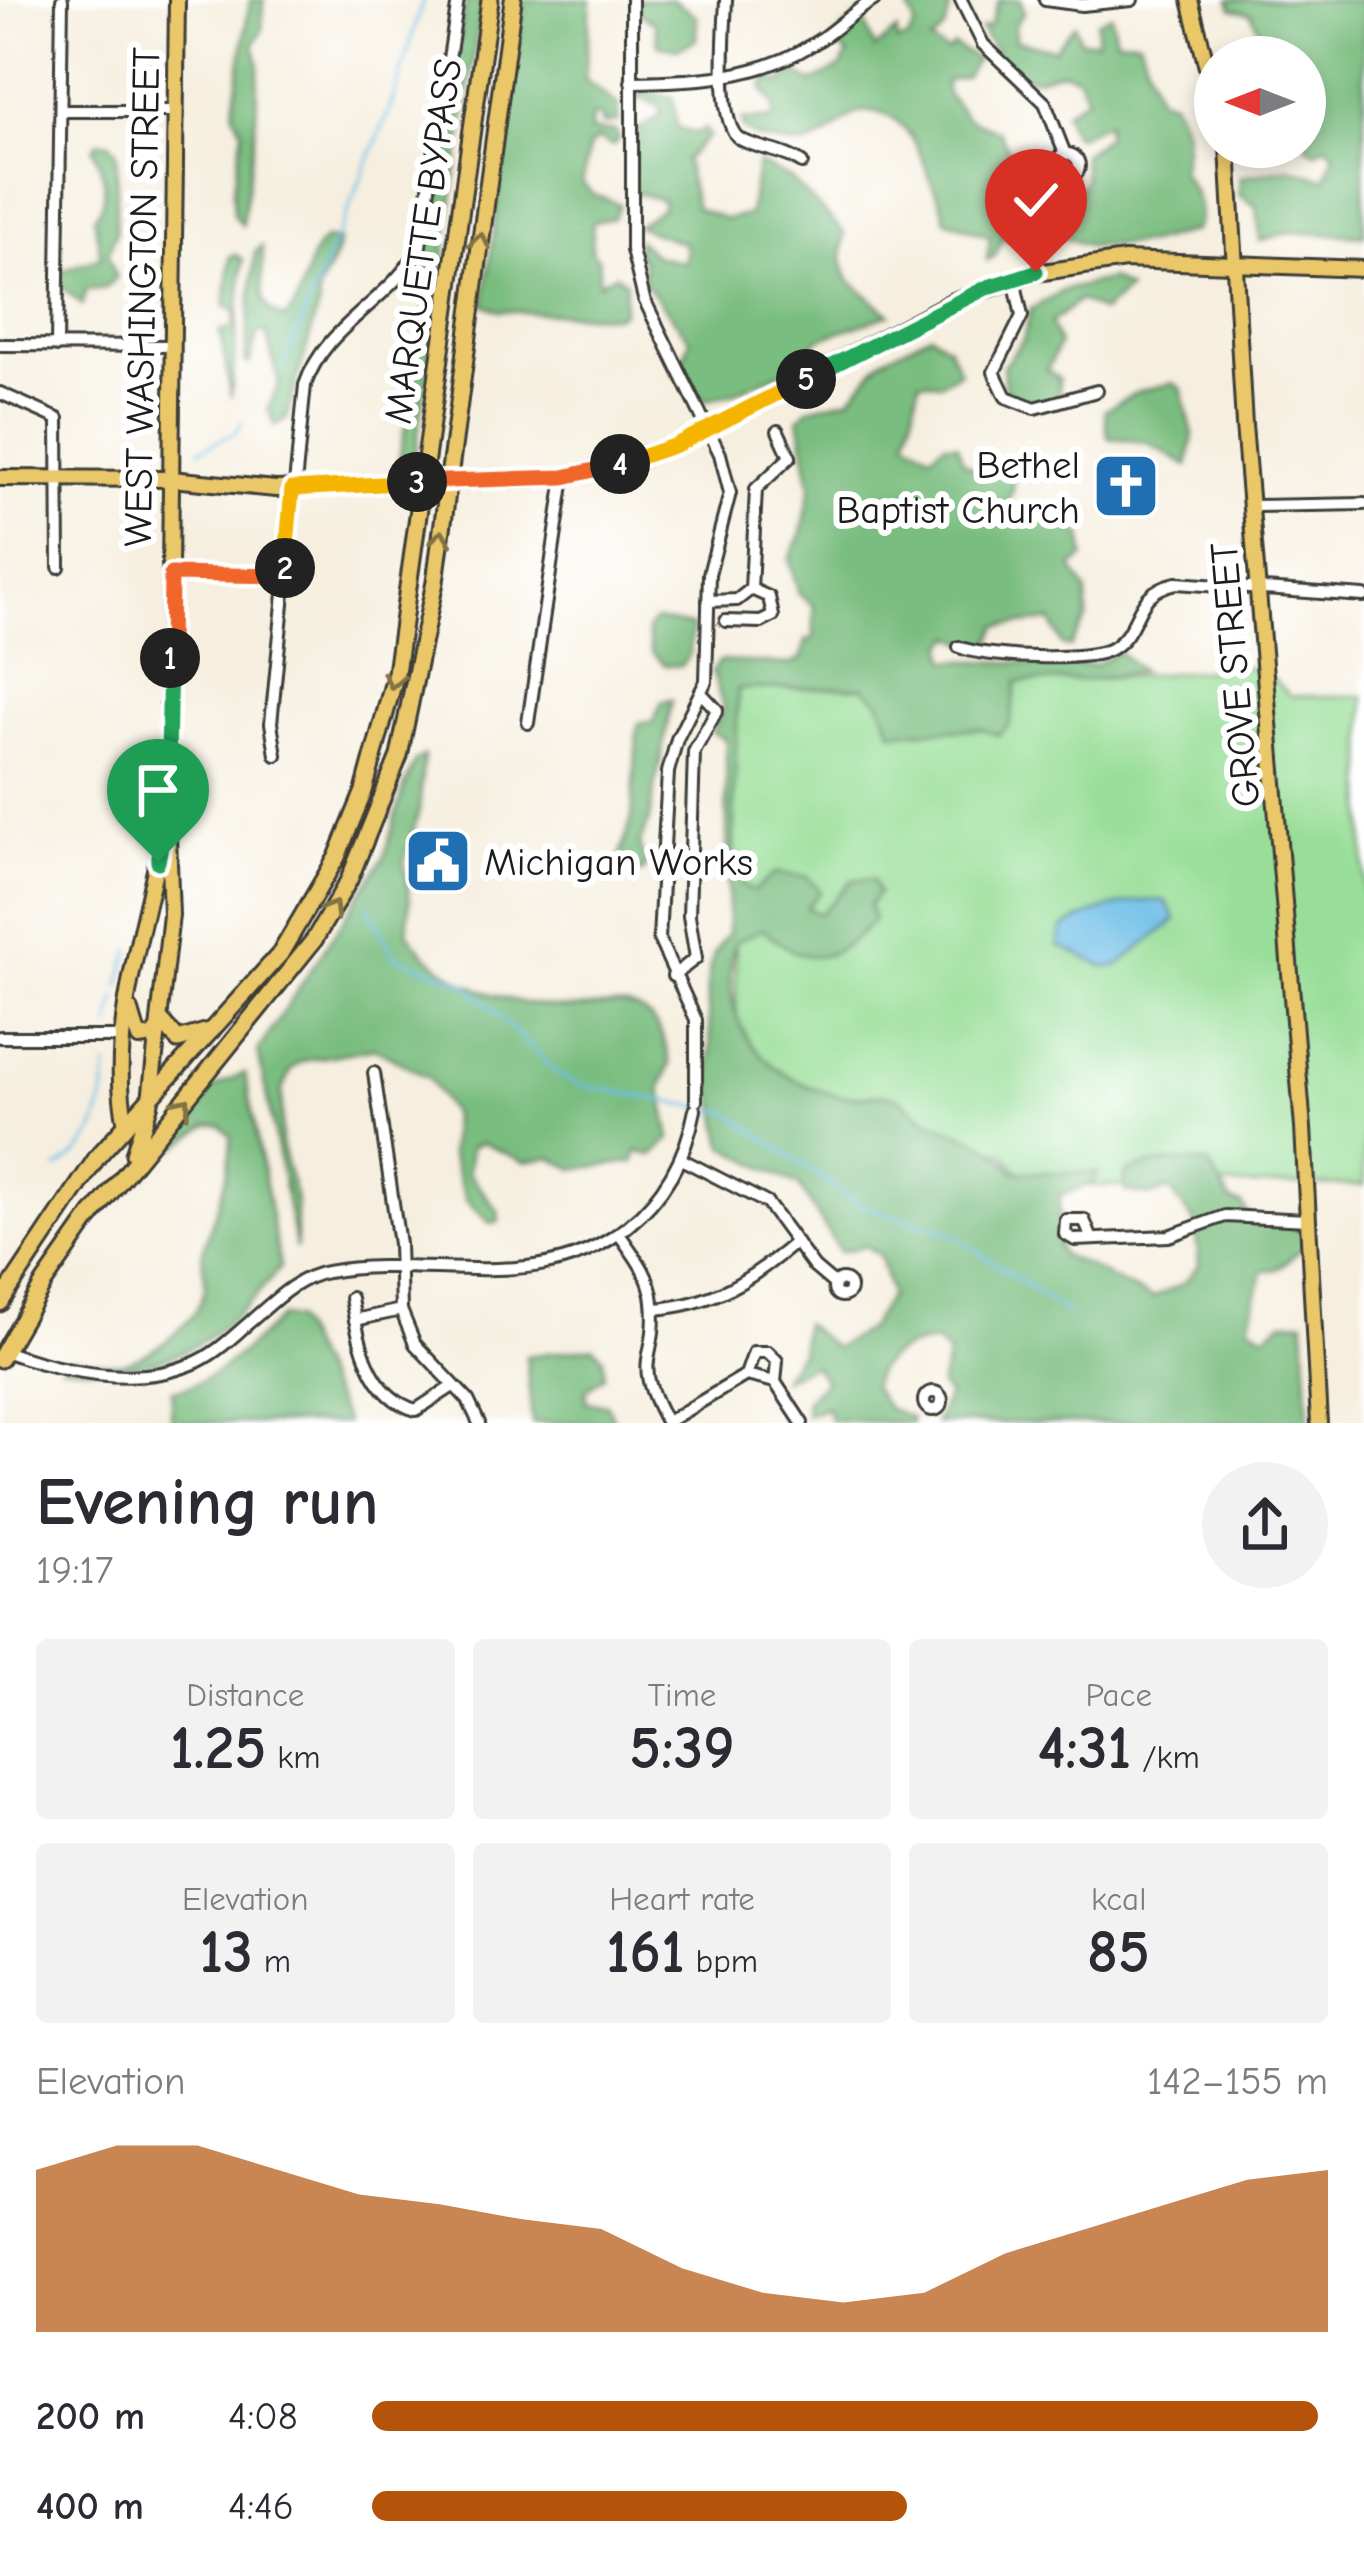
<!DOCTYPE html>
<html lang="en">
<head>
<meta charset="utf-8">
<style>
  :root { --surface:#fff; --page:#f2f2f3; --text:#2b2b33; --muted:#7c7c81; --accent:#b45309 }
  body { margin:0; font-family:"Comic Neue",sans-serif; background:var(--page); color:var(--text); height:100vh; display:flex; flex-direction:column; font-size:45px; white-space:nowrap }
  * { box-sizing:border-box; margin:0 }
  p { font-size:39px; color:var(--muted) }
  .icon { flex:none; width:66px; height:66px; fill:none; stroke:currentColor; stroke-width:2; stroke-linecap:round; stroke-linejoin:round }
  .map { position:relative; height:1423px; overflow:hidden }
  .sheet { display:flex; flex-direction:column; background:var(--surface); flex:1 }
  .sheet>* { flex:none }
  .needle { width:78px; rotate:270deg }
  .buttons { position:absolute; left:1194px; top:36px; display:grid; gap:24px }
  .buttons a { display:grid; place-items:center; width:132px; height:132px; border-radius:50%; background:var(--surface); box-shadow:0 6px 18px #0003; font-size:60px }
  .pin { position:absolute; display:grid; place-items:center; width:102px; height:102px; color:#fff; margin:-123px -51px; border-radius:50% 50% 50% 0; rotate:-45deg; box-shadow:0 0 12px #0007 }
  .pin .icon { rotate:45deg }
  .km { position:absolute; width:60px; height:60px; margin:-30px; border-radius:50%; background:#222; color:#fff; font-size:33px; line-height:60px; text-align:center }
  .round { display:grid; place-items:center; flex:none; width:126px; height:126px; border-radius:63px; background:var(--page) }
  .summary { display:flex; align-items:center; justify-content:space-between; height:204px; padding:0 36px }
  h1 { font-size:66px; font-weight:800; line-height:90px }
  .figures { display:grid; grid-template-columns:repeat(3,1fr); gap:18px; height:204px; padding:12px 36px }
  .figures div { display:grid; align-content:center; border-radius:12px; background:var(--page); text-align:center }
  .figures b { font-size:60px; font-weight:800 }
  .figures small { font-size:33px; font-weight:400 }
  .figures p { font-size:33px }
  .chart { height:336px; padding:24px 36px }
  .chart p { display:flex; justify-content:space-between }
  .chart svg { width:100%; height:216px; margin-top:12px; fill:var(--accent); opacity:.7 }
  ul { padding:0 36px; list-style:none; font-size:39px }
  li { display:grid; grid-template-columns:192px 144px 1fr; align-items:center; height:90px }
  li i { height:30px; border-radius:15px; background:var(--accent) }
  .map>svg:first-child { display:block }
  .green { fill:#98de98; stroke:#5a7d5a; stroke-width:3 }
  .forest { fill:#7abd80; stroke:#4b6c4e; stroke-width:3 }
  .water { fill:#6cbee7; stroke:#446d82; stroke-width:3 }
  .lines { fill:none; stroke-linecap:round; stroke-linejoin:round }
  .stream { stroke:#6cbee7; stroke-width:3 }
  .minor-casing { stroke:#3d3c39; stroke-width:16 }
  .major-casing { stroke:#3d3c39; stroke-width:20 }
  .highway-casing { stroke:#3d3c39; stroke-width:21 }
  .minor { stroke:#fff; stroke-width:10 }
  .major { stroke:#eac769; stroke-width:14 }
  .highway { stroke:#eac769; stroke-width:15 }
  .oneway { stroke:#837242 }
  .split-1-casing { stroke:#fff; stroke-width:24 }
  .split-2-casing { stroke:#fff; stroke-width:24 }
  .split-3-casing { stroke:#fff; stroke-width:24 }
  .split-4-casing { stroke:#fff; stroke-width:24 }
  .split-5-casing { stroke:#fff; stroke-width:24 }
  .split-6-casing { stroke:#fff; stroke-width:24 }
  .split-7-casing { stroke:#fff; stroke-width:24 }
  .split-1 { stroke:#22a559; stroke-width:15 }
  .split-2 { stroke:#f0652b; stroke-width:15 }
  .split-3 { stroke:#f5b400; stroke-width:15 }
  .split-4 { stroke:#f0652b; stroke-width:15 }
  .split-5 { stroke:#f5b400; stroke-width:15 }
  .split-6 { stroke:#22a559; stroke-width:15 }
  .split-7 { stroke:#22a559; stroke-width:15 }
  .labels { text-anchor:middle; stroke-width:12; stroke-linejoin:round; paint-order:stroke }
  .street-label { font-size:39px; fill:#1c1c1c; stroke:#fff }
  .poi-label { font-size:39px; fill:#1c1c1c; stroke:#fff; text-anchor:end }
</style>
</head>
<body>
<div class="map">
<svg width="1364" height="1423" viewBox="0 0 1364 1423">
  <rect width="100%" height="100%" fill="#fff"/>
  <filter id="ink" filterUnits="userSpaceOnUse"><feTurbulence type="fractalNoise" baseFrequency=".00833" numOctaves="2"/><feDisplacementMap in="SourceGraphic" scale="24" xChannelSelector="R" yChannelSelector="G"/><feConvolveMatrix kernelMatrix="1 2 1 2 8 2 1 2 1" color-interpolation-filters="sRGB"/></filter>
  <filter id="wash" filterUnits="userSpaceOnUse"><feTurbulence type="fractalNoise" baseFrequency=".004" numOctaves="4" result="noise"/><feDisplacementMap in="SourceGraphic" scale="48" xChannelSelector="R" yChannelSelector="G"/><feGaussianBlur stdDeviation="2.7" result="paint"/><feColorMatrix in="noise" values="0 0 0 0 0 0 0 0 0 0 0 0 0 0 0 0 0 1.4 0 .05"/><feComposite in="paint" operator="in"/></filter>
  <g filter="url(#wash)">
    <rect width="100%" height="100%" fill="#f6efdf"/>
    <polygon class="green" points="1259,666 1291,696 1364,696 1364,1185 1029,1186 1004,1153 737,1065 733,760 738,688 994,672 1088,680"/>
    <g class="forest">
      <polygon points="250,0 264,0 262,31 254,44 259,64 255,131 242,225 234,216 233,192 243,131 233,113"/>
      <polygon points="467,0 482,0 415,457 404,472 398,465 429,298 423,247 433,226 449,79"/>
      <polygon points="524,0 591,0 585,80 619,106 618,122 603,124 602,116 592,116 591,131 615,131 619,139 613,146 598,139 589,147 582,183 594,195 620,204 613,218 593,222 591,251 599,259 599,283 615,274 626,282 623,312 615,316 499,311 484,304"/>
      <polygon points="635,0 672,0 697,16 696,40 677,49 658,45 655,23 635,11"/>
      <path d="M 923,0 L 951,4 L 945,29 L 931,42 L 947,52 L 954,46 L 977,59 L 966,76 L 946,81 L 946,92 L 967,118 L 998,131 L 1025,179 L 1051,187 L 1061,203 L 1072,203 L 1085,179 L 1082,155 L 1106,137 L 1107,122 L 1078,136 L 1072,134 L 1064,112 L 1087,97 L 1078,77 C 1061,69 1057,71 1041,77 C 1017,86 990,46 981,29 L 990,26 L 999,0 L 1021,0 L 1024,12 L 1015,25 L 1015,40 L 1054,49 L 1075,24 L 1080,41 L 1097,41 L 1097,22 L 1111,15 L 1116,39 L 1139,40 L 1158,97 L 1172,101 C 1190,138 1187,134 1181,172 C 1194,190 1207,210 1194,231 L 1148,243 L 1090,247 L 1051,233 L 1034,239 L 1003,238 L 995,256 L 987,260 L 990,237 L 946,220 C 943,202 935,192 929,176 C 918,144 901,106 859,112 C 827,131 818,153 779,143 C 763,139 756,141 743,128 L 742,120 L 774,119 L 774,106 L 763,90 L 766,77 L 781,83 L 795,71 L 811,83 L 841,67 L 848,54 L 832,40 L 861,13 L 875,49 L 897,31 L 897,42 L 908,39 L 916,25 L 909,9 Z"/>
      <polygon points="1229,0 1364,0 1364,236 1289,232 1260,241 1257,207 1239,195 1240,177 1289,168 1325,179 1334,155 1327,145 1315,152 1305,144 1313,124 1305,112 1305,57 1274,57 1251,14 1232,9"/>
      <polygon points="638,91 673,97 677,128 697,134 705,129 709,136 685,160 696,208 725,219 749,215 758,163 790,179 844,232 842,260 848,279 890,314 821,338 784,371 733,393 708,400 697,396 683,361 690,339 644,282 643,260 636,252 638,240 656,256 686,262 685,244 637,226 663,207 662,200 632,192 634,133 660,116 660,106 636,97"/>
      <path d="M 98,142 L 110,143 L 117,152 L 116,232 L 108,254 L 116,277 L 105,288 L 86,290 L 82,305 L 61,286 L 61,271 L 101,257 L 94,217 C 112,195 103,171 93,148 Z"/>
      <path d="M 326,239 L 338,241 C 338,265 314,281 319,304 L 286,420 L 275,426 L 268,409 L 279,384 L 266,332 L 257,334 L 249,364 L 245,361 L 255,252 L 262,246 C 267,272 249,305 284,319 C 308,300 301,258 326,239 Z"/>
      <polygon points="236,255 243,259 231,397 220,331 234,327 235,310 225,307 230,257"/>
      <polygon points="1111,279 1128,290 1102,312 1079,300 1051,323 1059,344 1047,370 1059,379 1058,399 1023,402 1005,390 1003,366 1023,340 1031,309 1064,290"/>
      <path d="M 930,334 L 948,346 L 960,372 L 940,383 L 920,381 L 907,439 L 931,454 L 945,443 L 957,444 L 963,461 L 980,474 L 1008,458 L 1022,461 L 1012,478 L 1013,490 L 1004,512 L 1043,516 L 1082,535 L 1084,558 L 1072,567 L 1086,591 L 1087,617 L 1070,647 L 1062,645 L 1051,621 L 998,626 L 989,647 L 982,651 L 953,636 L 945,645 L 947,660 L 1095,665 L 1118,651 L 1141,671 L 1088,680 L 1017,682 L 1010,724 L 998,735 L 981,729 L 892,732 L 880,702 L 863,687 L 738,689 L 732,863 L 745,887 L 754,891 L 775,873 L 807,877 L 821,891 L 806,908 L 820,914 L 852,880 L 873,879 L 878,893 L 869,906 L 874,920 C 833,965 806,969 763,929 L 735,942 C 716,1021 760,1077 837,1095 C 856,1099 875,1092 892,1096 C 903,1098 912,1110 922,1116 C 955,1138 985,1131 1014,1172 L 1098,1173 L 1092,1183 L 1060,1196 L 1058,1248 L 1062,1255 C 1094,1266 1120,1285 1153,1298 L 1184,1283 L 1199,1265 L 1195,1223 L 1169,1189 L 1151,1196 L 1125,1191 L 1125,1174 C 1149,1161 1182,1160 1208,1164 L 1231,1201 L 1242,1204 L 1254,1225 L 1286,1218 L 1305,1232 L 1303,1248 L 1277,1269 L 1263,1271 L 1249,1324 L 1265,1335 L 1283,1321 L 1304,1320 L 1309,1423 L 935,1423 L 948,1395 L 940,1386 L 948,1355 L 935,1342 C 907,1345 878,1356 872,1386 L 887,1408 L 910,1417 L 911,1423 L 830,1420 L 827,1407 L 806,1415 L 805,1401 L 825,1381 L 813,1365 L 782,1379 L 801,1350 L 803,1323 L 835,1348 L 869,1328 L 890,1295 L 880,1256 L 865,1246 L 840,1252 L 799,1186 L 725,1147 C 717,1125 720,1102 708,1081 C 720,1035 689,972 728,934 L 726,740 L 712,732 L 724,710 L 712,671 L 720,661 L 791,664 L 801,659 L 806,641 L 814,638 L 814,606 L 799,594 L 789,559 L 802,533 L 811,487 L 799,418 L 809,408 L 850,398 L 881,360 Z"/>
      <polygon points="1173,383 1181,388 1193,434 1188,466 1147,443 1108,438 1105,410 1137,392"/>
      <polygon points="655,620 692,626 690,654 681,666 665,665 651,652 647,630"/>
      <polygon points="672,700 648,824 639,845 646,865 643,872 623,874 619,859 632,817 637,732 639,723 653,722 662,702"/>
      <path d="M 424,756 L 419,811 L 404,862 L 410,900 L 407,932 C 445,987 516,1009 581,1008 C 599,1007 620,1002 637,1009 C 659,1019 666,1042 670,1064 L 661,1088 L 671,1139 L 652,1156 L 637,1151 L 635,1162 L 574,1169 L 550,1157 L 525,1162 L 482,1143 L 471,1147 L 468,1172 L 499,1212 L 499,1221 L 490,1223 L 465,1199 L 450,1153 L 452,1115 L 429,1078 L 375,1048 L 303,1061 L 291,1069 L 282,1091 L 281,1143 L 296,1200 L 296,1249 L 258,1051 L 384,857 L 403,791 L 415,761 Z"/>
      <path d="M 245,1073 L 280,1267 C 219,1346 163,1377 62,1366 L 71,1358 C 89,1359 109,1366 126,1362 C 157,1353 199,1321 205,1288 C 207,1276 200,1264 203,1252 C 213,1214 231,1176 231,1136 L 220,1125 L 208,1125 L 166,1155 L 163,1151 L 213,1088 Z"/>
      <path d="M 281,1317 L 295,1319 L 346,1423 L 171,1423 L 172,1390 C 213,1386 251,1343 281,1317 Z"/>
      <polygon points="594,1347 603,1357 604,1376 586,1390 586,1402 606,1404 616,1423 532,1423 526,1356"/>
    </g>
    <path class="water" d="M 1166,901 L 1176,920 L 1117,966 L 1105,967 L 1058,945 L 1063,928 C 1095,910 1129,898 1166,901 Z"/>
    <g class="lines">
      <g class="stream">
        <polyline points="283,367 390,109 423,0"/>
        <polyline points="199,450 237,432 242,423"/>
        <polyline points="367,905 395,956 465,983 559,1075 580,1085 727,1112 860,1205 953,1234 1067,1313"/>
        <polyline points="119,987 130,950"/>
        <polyline points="110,1026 116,997"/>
        <path d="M 57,1168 C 97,1146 105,1108 107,1066"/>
      </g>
    </g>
  </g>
  <g filter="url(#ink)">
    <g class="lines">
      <g class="minor-casing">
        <g id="minor">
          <polyline points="632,0 632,250 644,299 720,454 730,493 709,574 706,681 677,739 668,772 659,939 696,1020 696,1101"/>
          <path d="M 726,0 C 725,28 716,124 740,139 C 760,150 784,150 802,163"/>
          <polyline points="961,0 983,44 1045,103 1065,154"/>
          <polyline points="1045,0 1082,5 1132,0"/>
          <path d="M 631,82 C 695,81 757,79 813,44 C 835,31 852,12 874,0"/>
          <polyline points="62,111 176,111"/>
          <circle cx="1067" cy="166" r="12"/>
          <polyline points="1014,279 1022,316 994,372 1006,397 1035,408 1097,391"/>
          <polyline points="0,345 174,346"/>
          <polyline points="57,346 62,0"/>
          <polyline points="0,393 58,419 59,567"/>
          <polyline points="1253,506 1364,504"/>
          <polyline points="171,574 284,576"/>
          <polyline points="708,601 737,600 751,589 756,489 790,457 778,431"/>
          <polyline points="726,621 761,622 773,616 769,597 751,589"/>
          <path d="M 959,647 C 984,658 1089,662 1111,649 C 1144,629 1130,593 1176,583 L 1364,596"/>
          <polyline points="528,723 564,477"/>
          <path d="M 276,755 L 271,723 L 305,385 C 326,323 391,302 420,246 L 458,0"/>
          <polyline points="673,976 696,958 689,916 694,752 717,710 702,694"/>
          <polyline points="0,1037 121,1037"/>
          <polyline points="374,1073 399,1244 401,1310 415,1344 468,1400 479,1423"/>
          <polyline points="681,1159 767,1203 814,1267 834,1284"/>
          <path d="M 619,1234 C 634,1255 651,1276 653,1302 C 659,1362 629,1355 667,1423"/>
          <polyline points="1091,1237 1084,1220 1066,1220 1065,1234 1075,1240 1169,1236 1225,1216 1308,1220"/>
          <circle cx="842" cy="1288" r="8"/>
          <path d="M 351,1298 C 358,1340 369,1397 416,1410 L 453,1386"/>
          <path d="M 654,1309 C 713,1305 752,1279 796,1242"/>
          <polyline points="355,1320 401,1310"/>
          <path d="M 4,1351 C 60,1371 134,1388 192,1364 C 215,1355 232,1337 251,1321 C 273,1302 297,1277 327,1272 C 428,1253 540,1299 628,1226 C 665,1196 686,1157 695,1110"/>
          <polyline points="746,1375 754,1352 768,1352 777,1361 775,1382"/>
          <circle cx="933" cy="1401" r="9"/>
          <polyline points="667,1422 746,1375 775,1382 802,1423"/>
        </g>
      </g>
      <g class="major-casing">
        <g id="major">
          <polyline points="1190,0 1215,99"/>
          <polyline points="1228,147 1244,425 1303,1128 1319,1423"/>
          <polyline points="0,478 171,479 276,489 564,477 677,445 953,301 1036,273 1125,260 1364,269"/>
          <polyline points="131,1011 139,1038 153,1036 159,1027"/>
          <polyline points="150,1100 171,915 167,810 177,0"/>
          <path d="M 126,1125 C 106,1031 147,921 164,827"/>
        </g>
      </g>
      <g class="highway-casing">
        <g id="highway">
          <polyline points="162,1022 178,1040 212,1030"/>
          <polyline points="134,1154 150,1103"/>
          <polyline points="90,1218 314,940 349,880 399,756 435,582 513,0"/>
          <polyline points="0,1303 98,1156 280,954 337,857 364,791 396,673 490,0"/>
          <polyline points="0,1359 44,1283 93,1213"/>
        </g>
      </g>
      <use href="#minor" class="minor"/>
      <use href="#major" class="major"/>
      <use href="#highway" class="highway"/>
    </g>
    <defs><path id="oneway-chevron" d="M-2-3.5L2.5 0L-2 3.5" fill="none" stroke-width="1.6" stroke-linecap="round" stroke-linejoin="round" transform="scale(3)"/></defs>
    <g class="oneway">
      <use href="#oneway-chevron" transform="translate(480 241) rotate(-82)"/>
      <use href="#oneway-chevron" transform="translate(441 538) rotate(-83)"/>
      <use href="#oneway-chevron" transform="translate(393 681) rotate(101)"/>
      <use href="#oneway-chevron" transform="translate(332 909) rotate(-59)"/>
      <use href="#oneway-chevron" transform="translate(183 1105) rotate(-50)"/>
    </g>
  </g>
  <g class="lines" filter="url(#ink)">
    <g class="split-1-casing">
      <polyline id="split-1" points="158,862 167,810 170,658"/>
    </g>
    <g class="split-2-casing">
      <polyline id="split-2" points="170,658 171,574 284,576 285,568"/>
    </g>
    <g class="split-3-casing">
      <polyline id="split-3" points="285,568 292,489 417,482"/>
    </g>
    <g class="split-4-casing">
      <polyline id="split-4" points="417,482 564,477 620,464"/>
    </g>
    <g class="split-5-casing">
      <polyline id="split-5" points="620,464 676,445 806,379"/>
    </g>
    <g class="split-6-casing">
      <polyline id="split-6" points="806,379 988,287"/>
    </g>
    <g class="split-7-casing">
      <polyline id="split-7" points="988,287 1036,272"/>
    </g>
    <use href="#split-1" class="split-1"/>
    <use href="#split-2" class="split-2"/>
    <use href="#split-3" class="split-3"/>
    <use href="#split-4" class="split-4"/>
    <use href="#split-5" class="split-5"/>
    <use href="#split-6" class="split-6"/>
    <use href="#split-7" class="split-7"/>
  </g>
  <defs>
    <g id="church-square" transform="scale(3.45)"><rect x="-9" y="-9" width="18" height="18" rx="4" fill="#1f6fb2" stroke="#fff"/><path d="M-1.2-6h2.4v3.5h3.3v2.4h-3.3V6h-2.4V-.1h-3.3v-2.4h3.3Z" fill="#fff"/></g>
    <g id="civic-square" transform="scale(3.45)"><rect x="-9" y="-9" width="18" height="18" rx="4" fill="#1f6fb2" stroke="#fff"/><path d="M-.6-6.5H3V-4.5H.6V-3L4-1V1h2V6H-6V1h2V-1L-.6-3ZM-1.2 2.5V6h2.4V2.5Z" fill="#fff"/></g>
  </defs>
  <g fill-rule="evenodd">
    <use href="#church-square" x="1126" y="486"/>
    <use href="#civic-square" x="438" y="861"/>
  </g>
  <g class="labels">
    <g class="street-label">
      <text transform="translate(422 241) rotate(-82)" y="14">MARQUETTE BYPASS</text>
      <text transform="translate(141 297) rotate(-89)" y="14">WEST WASHINGTON STREET</text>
      <text transform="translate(1234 675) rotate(-95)" y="14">GROVE STREET</text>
    </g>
    <g class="poi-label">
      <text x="1080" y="478">Bethel<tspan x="1080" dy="45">Baptist Church</tspan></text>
      <text x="484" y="875" text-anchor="start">Michigan Works</text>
    </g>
  </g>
</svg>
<div class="buttons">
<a><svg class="needle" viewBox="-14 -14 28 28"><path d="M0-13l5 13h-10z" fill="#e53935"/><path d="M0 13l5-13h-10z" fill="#7c7c81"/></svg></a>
</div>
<div class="pin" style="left:158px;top:862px;background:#1e9e55"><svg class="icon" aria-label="arrive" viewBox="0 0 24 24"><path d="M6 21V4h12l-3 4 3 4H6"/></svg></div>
<div class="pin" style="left:1036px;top:272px;background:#d93025"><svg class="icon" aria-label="check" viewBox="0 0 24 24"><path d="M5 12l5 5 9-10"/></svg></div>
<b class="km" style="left:170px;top:658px">1</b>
<b class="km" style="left:285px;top:568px">2</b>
<b class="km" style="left:417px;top:482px">3</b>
<b class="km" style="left:620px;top:464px">4</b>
<b class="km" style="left:806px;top:379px">5</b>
</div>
<section class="sheet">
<div class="summary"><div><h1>Evening run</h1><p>19:17</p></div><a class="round"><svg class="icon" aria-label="share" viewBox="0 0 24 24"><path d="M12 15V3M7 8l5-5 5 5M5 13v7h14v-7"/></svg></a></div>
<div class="figures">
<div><p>Distance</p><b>1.25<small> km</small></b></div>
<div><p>Time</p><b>5:39</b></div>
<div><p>Pace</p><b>4:31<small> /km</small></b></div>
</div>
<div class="figures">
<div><p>Elevation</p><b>13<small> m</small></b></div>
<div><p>Heart rate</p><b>161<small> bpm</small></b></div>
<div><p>kcal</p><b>85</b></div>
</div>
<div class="chart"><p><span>Elevation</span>142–155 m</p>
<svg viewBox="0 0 160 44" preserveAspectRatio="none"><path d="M0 44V11L10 6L20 6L30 11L40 16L50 18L60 21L70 23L80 31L90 36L100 38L110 36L120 28L130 23L140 18L150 13L160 11V44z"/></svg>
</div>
<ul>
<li><b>200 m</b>4:08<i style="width:99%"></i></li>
<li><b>400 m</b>4:46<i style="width:56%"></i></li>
</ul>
</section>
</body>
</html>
